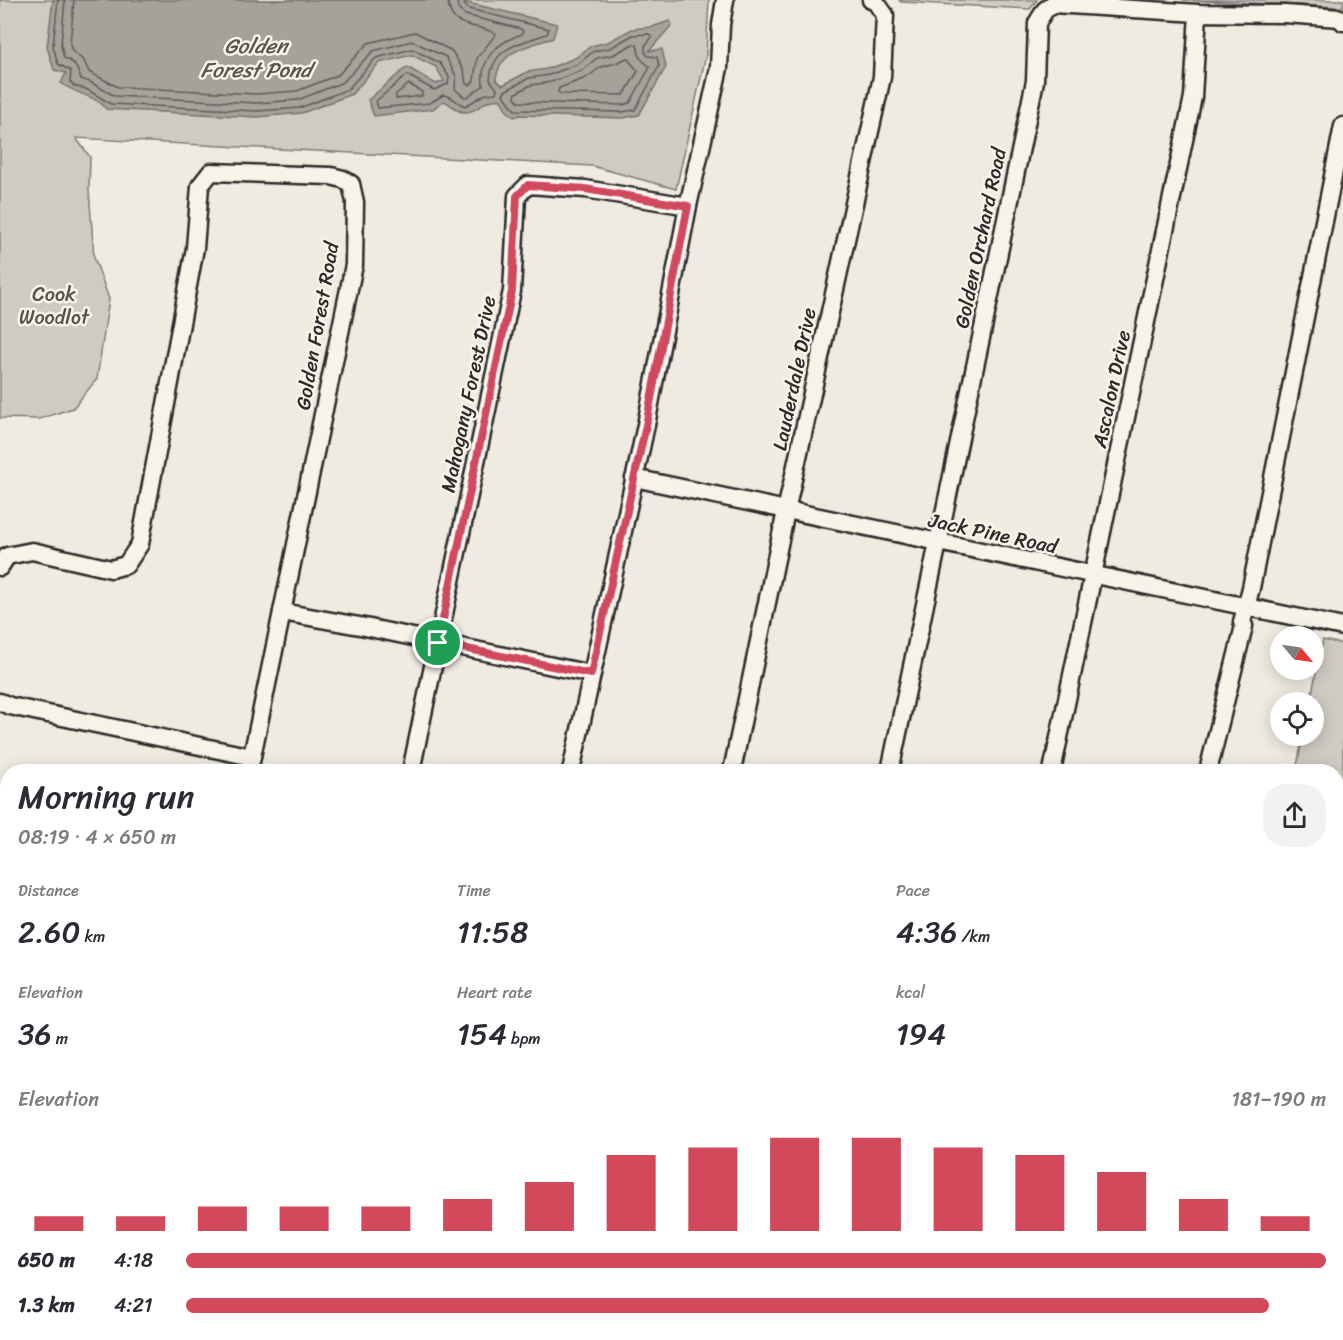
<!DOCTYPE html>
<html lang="en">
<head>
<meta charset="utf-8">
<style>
  :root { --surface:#fff; --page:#f2f2f3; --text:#2b2b33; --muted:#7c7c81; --accent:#d1495b }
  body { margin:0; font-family:Sriracha,sans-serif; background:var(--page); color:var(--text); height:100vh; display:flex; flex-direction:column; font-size:22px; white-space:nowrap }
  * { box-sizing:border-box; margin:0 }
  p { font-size:20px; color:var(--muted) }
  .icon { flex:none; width:33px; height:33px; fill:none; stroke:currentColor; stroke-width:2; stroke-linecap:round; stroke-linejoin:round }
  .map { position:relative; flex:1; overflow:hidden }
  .details { position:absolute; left:0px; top:764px; width:1344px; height:578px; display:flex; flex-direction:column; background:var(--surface); border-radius:24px 24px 0 0; box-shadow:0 3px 15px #0003 }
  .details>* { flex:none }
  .needle { width:39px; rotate:119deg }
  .tools { position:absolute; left:1270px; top:626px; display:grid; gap:12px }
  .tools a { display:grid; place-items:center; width:54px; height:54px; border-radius:50%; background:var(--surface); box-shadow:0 3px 15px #0003; font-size:30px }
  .pin { position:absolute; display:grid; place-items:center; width:51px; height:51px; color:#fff; margin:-26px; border:3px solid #fff; border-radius:50%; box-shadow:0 2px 6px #0007 }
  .round { display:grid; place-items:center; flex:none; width:63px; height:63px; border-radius:24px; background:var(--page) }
  .head { display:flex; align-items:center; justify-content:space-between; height:102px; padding:0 18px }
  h1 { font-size:33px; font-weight:600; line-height:45px }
  .figures { display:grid; grid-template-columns:repeat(3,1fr); gap:9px; height:102px; padding:6px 18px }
  .figures div { display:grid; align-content:center }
  .figures b { font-size:30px; font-weight:600 }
  .figures small { font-size:16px; font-weight:400 }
  .figures p { font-size:16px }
  .chart { height:168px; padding:12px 18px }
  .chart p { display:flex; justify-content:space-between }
  .chart svg { width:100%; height:108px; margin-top:6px; stroke:var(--accent); stroke-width:6 }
  ul { padding:0 18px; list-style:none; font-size:20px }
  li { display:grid; grid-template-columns:96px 72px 1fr; align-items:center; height:45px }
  li i { height:15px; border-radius:8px; background:var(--accent) }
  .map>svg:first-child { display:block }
  .green { fill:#cfcbc2; stroke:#7d7b76; stroke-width:1.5 }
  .water { fill:#a4a29a; stroke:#74726e; stroke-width:1.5 }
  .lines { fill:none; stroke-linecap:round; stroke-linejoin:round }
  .shore { stroke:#5b5b57; stroke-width:1.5 }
  .minor-casing { stroke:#2b2b2b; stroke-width:21 }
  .minor { stroke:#f7f3e8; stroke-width:16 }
  .route-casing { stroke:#fff; stroke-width:12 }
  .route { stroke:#d1495b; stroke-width:8 }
  .labels { text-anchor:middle; stroke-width:5; stroke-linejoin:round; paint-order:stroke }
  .street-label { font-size:20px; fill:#2b2b2b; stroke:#f7f3e8 }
  .park-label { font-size:20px; fill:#545351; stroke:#f7f3e8 }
  .water-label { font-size:21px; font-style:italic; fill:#555552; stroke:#f7f3e8 }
</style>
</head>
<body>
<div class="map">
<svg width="1343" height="1340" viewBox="0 0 1343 1340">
  <rect width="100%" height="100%" fill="#efebe0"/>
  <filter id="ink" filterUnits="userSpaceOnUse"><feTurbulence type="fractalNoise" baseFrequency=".0167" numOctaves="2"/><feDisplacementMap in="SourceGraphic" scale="12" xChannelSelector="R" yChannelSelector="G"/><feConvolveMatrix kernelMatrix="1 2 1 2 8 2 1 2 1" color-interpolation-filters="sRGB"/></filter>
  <g filter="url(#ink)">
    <g class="green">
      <polygon points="0,0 709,0 706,55 676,189 592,166 76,138 90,157 89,190 94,257 109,299 97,379 73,408 39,419 0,418"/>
      <polygon points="899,0 1037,0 1030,9 901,2"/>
      <polygon points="1183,0 1343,0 1343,7"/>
      <polygon points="1323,640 1343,644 1343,910 1337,911 1336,771 1296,771 1303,735 1314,735 1314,702 1310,702"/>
      <rect x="1337" y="919" width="6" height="128"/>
    </g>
    <path class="water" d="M 53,0 L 456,0 L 557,24 L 553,38 C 529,46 499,50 496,80 L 503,85 L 527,72 L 547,69 L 575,58 L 591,46 L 608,42 L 632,29 L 652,27 L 670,21 L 672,25 L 649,51 L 662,49 L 666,67 L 639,115 L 623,118 L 520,115 L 514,117 L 507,111 L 501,100 C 483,97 479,113 464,112 C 455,112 452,103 443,101 L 433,109 L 374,116 L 368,100 L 407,67 L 436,84 L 444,81 L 436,67 L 412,55 L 379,63 L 352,94 L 302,113 L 257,117 L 106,109 C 99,97 73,93 61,83 L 66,73 L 54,70 L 47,47 Z"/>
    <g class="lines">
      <g class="shore">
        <path d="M 58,0 L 53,46 L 58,64 L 71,71 L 70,82 L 74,86 L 86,89 L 111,104 L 257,111 L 300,108 L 348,89 L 376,58 L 412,49 L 440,63 L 449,77 L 448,84 L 434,90 L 407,75 L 376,101 L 378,108 L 430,103 L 443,95 C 454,96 456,103 465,106 L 486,94 L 496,93 L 497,89 L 490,80 C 492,47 520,43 547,34 L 549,29 L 469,9 L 465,5 L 464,0"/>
        <path d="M 65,0 L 61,45 L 64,58 C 77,63 76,68 81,79 L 90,82 L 115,96 L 257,103 L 298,100 L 343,82 L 373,51 L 412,41 L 446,57 L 456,76 L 455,89 L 464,97 L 467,97 L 483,86 C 480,58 496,43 522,34 L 523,31 L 521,29 L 465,15 L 458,9 L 457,0"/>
        <path d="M 74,0 L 70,45 L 72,51 L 84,61 L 89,72 L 118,87 L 257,94 L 297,91 L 338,75 L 368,43 L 415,32 L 452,51 L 464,71 L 466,84 L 470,85 L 474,81 L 477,58 L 496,34 C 478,22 449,32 448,0"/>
        <polygon points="649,34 652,37 645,46 645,52 648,56 657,57 659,66 635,110 622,112 515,110 503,94 505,91 529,78 549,75 578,64 594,51 610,48 633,35"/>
        <polygon points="633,44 637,45 640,58 650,67 630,103 622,105 519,102 515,97 516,93 531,85 551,82 581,71 597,58 613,55"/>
        <polygon points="627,58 638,71 624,95 561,94 558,92 559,88 586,78 601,67 616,63"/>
        <polygon points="409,84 422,92 422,96 396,99 396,94"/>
      </g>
      <g class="minor-casing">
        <g id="minor">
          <polyline points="634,478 1343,627"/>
          <polyline points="0,567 7,556 32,551 111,569 126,565 140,544 195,248 200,186 211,172 331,176 343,179 351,184 355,202 354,265 249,771"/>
          <polyline points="282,612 365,627 591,674"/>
          <polyline points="0,702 10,706 252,757"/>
          <polyline points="411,771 512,291 517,196 528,185 585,189 688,206"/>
          <polyline points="571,771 646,425 688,206 719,68 721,25 725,0"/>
          <polyline points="732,771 786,511 882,77 885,15 875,1 871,0"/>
          <polyline points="890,771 1035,81 1037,23 1045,10 1053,4 1198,13 1285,14 1340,18 1343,22"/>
          <polyline points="1052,771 1193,97 1198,13"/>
          <polyline points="1208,771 1244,626 1242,622 1251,588 1343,126"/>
          <polyline points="0,1063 8,1065"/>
          <polyline points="1341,1197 1343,1210"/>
          <polyline points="0,1232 8,1196"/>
          <polyline points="502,1334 507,1336 508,1340"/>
          <polyline points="146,1340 147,1334"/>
          <polyline points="677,1340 678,1334"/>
          <polyline points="849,1340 850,1334"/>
          <polyline points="1009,1340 1010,1334"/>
          <polyline points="1177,1340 1178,1334"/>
          <polyline points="1336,1340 1343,1303"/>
        </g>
      </g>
      <use href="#minor" class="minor"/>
    </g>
  </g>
  <g class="lines" filter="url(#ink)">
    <g class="route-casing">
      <polygon id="route" points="528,185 585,189 688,206 646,425 591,674 438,643 512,291 517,196"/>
    </g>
    <use href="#route" class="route"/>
  </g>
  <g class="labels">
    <g class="street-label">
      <text transform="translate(980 238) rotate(-78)" y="7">Golden Orchard Road</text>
      <text transform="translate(317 326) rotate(-80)" y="7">Golden Forest Road</text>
      <text transform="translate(794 379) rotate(-78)" y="7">Lauderdale Drive</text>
      <text transform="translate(1111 389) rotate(-78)" y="7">Ascalon Drive</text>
      <text transform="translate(468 394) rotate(-78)" y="7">Mahogany Forest Drive</text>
      <text transform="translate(993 533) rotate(12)" y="7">Jack Pine Road</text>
    </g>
    <g class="park-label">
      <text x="54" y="301">Cook<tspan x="54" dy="23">Woodlot</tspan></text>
    </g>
    <g class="water-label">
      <text x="256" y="53">Golden<tspan x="256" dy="24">Forest Pond</tspan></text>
    </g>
  </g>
</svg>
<div class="tools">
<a><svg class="needle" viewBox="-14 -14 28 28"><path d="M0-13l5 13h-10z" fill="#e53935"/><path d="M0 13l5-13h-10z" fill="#7c7c81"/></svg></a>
<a><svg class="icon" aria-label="locate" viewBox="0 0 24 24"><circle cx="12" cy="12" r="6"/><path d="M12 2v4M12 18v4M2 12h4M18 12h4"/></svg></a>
</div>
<div class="pin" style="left:438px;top:643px;background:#1e9e55"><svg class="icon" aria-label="arrive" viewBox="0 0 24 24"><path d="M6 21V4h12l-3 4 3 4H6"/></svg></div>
<section class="details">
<div class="head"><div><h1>Morning run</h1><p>08:19 · 4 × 650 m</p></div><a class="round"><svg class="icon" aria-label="share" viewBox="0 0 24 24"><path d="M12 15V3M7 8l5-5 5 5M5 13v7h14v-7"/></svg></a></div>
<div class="figures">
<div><p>Distance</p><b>2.60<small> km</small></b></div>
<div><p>Time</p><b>11:58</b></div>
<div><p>Pace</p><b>4:36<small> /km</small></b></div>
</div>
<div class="figures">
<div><p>Elevation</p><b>36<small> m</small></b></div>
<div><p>Heart rate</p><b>154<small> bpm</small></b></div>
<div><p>kcal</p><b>194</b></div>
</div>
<div class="chart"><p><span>Elevation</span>181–190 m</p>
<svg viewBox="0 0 160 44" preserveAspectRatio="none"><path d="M5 44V38M15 44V38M25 44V34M35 44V34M45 44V34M55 44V31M65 44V24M75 44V13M85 44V10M95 44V6M105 44V6M115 44V10M125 44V13M135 44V20M145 44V31M155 44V38"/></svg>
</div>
<ul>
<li><b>650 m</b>4:18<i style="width:100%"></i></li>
<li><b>1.3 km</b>4:21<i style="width:95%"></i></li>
</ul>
</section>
</div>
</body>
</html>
